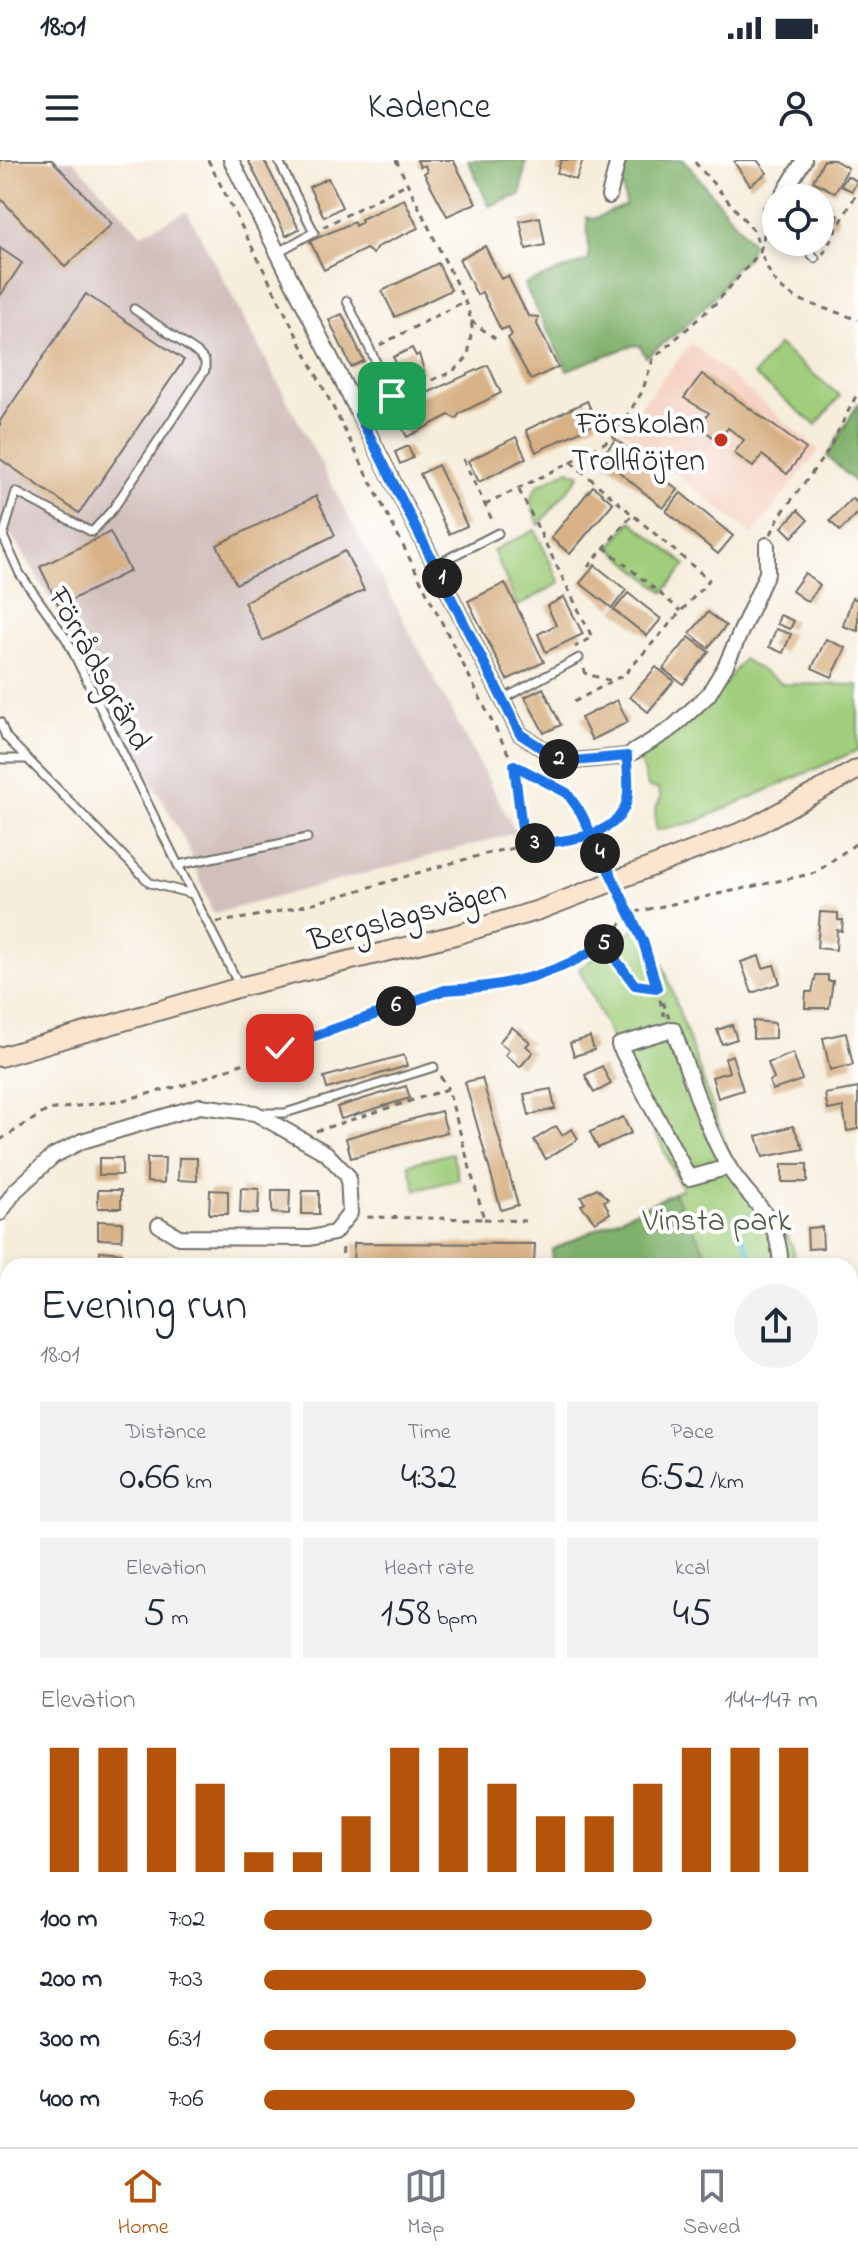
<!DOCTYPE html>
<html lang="en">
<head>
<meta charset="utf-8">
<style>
  :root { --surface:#fff; --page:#f2f2f3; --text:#1f2937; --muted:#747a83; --line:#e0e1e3; --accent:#b45309 }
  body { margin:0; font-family:"Indie Flower",sans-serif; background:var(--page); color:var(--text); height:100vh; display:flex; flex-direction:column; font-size:30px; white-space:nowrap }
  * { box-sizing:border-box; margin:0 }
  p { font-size:26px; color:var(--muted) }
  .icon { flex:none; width:44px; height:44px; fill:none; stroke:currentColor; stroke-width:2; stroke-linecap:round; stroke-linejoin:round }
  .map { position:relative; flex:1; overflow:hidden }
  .details { position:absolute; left:0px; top:1098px; width:858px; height:890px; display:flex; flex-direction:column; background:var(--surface); border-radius:24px 24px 0 0; box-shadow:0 4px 12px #0003 }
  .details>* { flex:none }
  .tools { position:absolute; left:762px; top:24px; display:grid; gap:16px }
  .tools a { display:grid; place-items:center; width:72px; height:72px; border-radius:50%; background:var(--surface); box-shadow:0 4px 12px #0003; font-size:40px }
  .pin { position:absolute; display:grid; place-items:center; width:68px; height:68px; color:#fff; margin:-34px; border-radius:16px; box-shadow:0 4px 12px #0006 }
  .km { position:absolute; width:40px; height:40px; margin:-20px; border-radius:50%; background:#222; color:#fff; font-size:22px; line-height:40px; text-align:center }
  .round { display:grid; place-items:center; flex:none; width:84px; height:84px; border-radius:42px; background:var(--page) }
  .head { display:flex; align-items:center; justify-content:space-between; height:136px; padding:0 40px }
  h1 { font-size:44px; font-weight:600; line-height:60px }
  .metrics { display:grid; grid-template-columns:repeat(3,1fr); gap:12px; height:136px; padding:8px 40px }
  .metrics div { display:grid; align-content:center; border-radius:0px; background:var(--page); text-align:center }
  .metrics b { font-size:40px; font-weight:600 }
  .metrics small { font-size:22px; font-weight:400 }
  .metrics p { font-size:22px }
  .chart { height:224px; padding:16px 40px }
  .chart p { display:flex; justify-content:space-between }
  .chart svg { width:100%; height:144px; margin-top:8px; stroke:var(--accent); stroke-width:6 }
  ul { padding:0 40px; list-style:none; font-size:26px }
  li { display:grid; grid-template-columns:128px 96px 1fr; align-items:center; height:60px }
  li i { height:20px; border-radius:10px; background:var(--accent) }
  .status { display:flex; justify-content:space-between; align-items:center; height:56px; padding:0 40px; background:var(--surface); direction:ltr }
  .status svg { height:22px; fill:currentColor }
  header { display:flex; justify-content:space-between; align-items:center; height:104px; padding:0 40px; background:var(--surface); font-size:36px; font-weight:600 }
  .tabs { display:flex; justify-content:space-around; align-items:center; height:112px; border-top:2px solid var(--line); background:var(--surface); font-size:22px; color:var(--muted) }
  .tabs a { display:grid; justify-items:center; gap:4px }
  .tabs .selected { color:var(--accent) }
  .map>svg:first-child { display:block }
  .built { fill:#f5d2c2 }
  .industrial { fill:#d1bfbd }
  .green { fill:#a0ce7c; stroke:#667c54; stroke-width:2 }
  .forest { fill:#80b16c; stroke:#566e4c; stroke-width:2 }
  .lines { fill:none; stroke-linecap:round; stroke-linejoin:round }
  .stream { stroke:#57bfd4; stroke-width:4 }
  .building { fill:#d8b286 }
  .lane-casing { stroke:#726f69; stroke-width:11 }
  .street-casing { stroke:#726f69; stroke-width:18 }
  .secondary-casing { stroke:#726f69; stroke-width:22 }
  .path { stroke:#726f69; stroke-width:3; stroke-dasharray:6 6; stroke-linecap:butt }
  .lane { stroke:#fff; stroke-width:7 }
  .street { stroke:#fff; stroke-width:14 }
  .secondary { stroke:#fbe5cf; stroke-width:18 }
  .path-bridge { stroke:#726f69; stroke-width:3; stroke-dasharray:6 6; stroke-linecap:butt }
  .route-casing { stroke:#fff; stroke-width:16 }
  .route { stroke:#1a73e8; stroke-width:10 }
  .poi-dot { fill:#c8321e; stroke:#fff; stroke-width:3 }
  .labels { text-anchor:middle; stroke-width:8; stroke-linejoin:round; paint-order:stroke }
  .poi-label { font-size:32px; fill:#2b2b2b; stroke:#fff; text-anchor:end }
  .street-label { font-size:32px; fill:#2b2b2b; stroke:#fff }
  .park-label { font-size:32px; fill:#4e5c43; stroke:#fff }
</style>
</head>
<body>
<div class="status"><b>18:01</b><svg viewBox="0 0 49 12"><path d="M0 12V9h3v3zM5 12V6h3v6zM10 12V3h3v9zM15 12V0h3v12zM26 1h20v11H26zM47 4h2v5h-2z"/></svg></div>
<header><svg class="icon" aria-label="menu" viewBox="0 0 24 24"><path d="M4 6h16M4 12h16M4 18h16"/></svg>Kadence<svg class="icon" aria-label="person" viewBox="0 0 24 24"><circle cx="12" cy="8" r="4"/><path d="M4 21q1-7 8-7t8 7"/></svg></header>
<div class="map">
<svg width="858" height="1987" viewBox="0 0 858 1987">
  <rect width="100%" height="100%" fill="#fff"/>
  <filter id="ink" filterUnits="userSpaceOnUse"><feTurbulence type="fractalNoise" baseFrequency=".0125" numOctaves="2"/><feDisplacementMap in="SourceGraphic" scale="16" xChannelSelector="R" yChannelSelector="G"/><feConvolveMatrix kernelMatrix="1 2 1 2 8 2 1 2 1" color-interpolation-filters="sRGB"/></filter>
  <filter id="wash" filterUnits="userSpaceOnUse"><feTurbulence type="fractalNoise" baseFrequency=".006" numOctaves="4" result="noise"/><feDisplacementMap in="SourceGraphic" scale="32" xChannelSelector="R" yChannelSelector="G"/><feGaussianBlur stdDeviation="1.8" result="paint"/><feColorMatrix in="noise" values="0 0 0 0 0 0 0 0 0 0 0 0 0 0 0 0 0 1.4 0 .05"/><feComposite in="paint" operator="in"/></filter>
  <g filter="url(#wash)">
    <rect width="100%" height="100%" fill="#f6eddb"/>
    <polygon class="built" points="691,183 819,290 752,375 622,270"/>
    <polygon class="industrial" points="0,0 73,0 141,74 187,51 516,673 213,754 187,685 33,409 0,358"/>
    <g class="green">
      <polygon points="778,185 840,236 816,265 754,215"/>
      <polygon points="568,310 580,315 539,365 530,340 537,326"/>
      <polygon points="631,361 686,405 664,432 610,387"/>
      <polygon points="535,370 560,423 518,446 493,390"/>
      <path d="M 743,499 L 783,524 L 858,525 L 858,590 L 695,662 L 656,670 L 655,650 L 661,638 L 658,629 L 648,627 L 639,598 C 689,568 710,547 743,499 Z"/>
      <polygon points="647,759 733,1006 775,1053 793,1087 794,1106 552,1106 552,1090 682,1029 579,809"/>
      <polygon points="452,993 459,1019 416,1030 409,1004"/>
      <polygon points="0,1175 8,1175 8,1718 0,1730"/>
      <polygon points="850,1398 858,1400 858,1987 828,1987 827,1980 850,1980"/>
      <polygon points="443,1980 811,1980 813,1987 447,1987"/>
    </g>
    <g class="forest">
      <polygon points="468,0 526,0 521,35 489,46"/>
      <polygon points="626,0 684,0 752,83 748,97 732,111 718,133 683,168 646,197 639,185 631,186 567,210 524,124 589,100 587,57 596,58 626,45 619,9"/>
      <polygon points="858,244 858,325 827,296"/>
      <polygon points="674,1033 713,1106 552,1106 552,1090"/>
      <polygon points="8,1718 8,1874 0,1884 0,1730"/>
      <polygon points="107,1980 443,1980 447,1987 112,1987"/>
    </g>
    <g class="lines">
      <g class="stream">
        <polyline points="737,1067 757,1106"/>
        <polyline points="818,1980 819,1987"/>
      </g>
    </g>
    <g id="blocks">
      <g class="building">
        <polygon points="0,0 52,0 112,64 65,107 0,38"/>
        <polygon points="248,0 264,0 299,69 286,76"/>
        <polygon points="417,0 453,0 476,43 447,56 424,13 427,11 425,5 420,7"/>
        <polygon points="561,0 583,0 576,20 557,13"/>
        <polygon points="737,0 757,0 767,13 750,25 734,2"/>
        <polygon points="824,0 834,0 848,8 835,33 813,21"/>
        <polygon points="847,16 857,21 852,31 841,26"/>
        <polygon points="328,18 342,47 324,57 309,27"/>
        <polygon points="808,31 831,43 820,63 820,38 804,38"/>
        <polygon points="404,39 418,68 377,87 373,94 366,89 324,110 310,81 354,62 355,66 362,62 361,59"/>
        <polygon points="829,51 839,56 835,66 824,61"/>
        <polygon points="540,57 545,85 526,89 520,61"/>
        <polygon points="485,86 501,119 508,116 528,156 538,157 537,164 558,207 531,220 508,178 512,175 508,167 501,170 482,132 477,135 459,99"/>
        <polygon points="0,88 22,103 0,136"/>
        <polygon points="438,103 451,130 395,157 382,131"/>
        <polygon points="86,134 184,200 79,353 0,299 0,261"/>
        <polygon points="342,154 364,201 351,207 329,160"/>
        <polygon points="412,188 416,196 419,194 424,211 405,221 393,197"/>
        <polygon points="488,205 501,233 460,253 456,259 449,255 407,277 392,249"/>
        <polygon points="702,214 806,289 787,314 762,295 753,307 734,293 744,280 728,268 718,281 699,266 709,253 684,238"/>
        <polygon points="374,222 380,234 368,240 362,228"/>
        <polygon points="587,241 597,263 536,292 526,270"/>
        <polygon points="516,277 526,298 479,322 468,301"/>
        <polygon points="616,279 678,330 663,348 601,297"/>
        <polygon points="408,286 413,298 400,304 395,292"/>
        <polygon points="438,305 467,366 449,374 420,314"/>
        <polygon points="593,326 613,343 570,394 551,378"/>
        <polygon points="681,333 733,376 718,394 666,351"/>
        <polygon points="316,336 335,375 236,424 217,385"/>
        <polygon points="852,338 858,344 858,353 840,371 830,361"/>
        <polygon points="798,350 808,360 792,377 782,367"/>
        <polygon points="110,372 130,411 59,446 40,407"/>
        <polygon points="345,391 364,430 263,481 244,442"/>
        <polygon points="595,405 626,430 612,448 580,423"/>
        <polygon points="805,413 820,425 808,442 792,431"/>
        <polygon points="505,423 544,502 507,520 468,441"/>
        <polygon points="628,433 661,459 647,476 614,450"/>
        <polygon points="564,437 583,474 546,492 538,474 556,465 547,446"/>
        <polygon points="852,438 858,440 858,471 843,466"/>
        <polygon points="708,452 726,466 708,488 690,473"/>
        <polygon points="780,455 794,461 790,469 777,464"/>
        <polygon points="776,469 791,474 783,493 769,487"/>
        <polygon points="689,477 709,492 683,524 663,509"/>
        <polygon points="826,479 846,488 832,517 812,508"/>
        <polygon points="656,507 674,521 648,552 630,537"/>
        <polygon points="543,528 561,565 544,573 525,537"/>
        <polygon points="617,540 628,562 592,580 581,558"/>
        <polygon points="820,752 838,753 838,760 843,760 842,771 837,770 836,790 817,788"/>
        <polygon points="759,796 763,808 774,805 780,823 752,833 741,802"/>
        <polygon points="816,815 828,815 828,821 833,821 829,848 805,848 806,832 812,832"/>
        <polygon points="753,861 775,863 775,878 753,879"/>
        <polygon points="732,865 737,879 722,884 717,870"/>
        <polygon points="512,867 530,882 526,886 533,892 520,907 505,895 509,890 499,882"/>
        <polygon points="846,873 853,905 830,910 823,878"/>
        <polygon points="590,877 594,890 574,896 570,883"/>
        <polygon points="793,893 802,920 773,930 769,921 774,919 768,903"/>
        <polygon points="404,895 407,906 327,929 324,917"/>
        <polygon points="732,895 743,930 718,938 712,917 729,912 725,898"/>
        <polygon points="602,906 611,924 594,933 585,915"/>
        <polygon points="482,918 518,1045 501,1050 465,922"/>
        <polygon points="406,926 410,938 341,959 337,947"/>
        <polygon points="858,928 858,969 847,971 843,947 828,950 825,934"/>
        <polygon points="551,929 555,949 529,955 524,934"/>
        <polygon points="441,951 447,972 351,998 346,978"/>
        <polygon points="623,957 631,973 598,988 590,972"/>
        <polygon points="556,966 562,975 572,969 578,979 546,999 534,980"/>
        <polygon points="793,966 804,989 763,997 757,976"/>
        <rect x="99" y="998" width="23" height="17"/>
        <polygon points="147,998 165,998 164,1023 147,1022"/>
        <polygon points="179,998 197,998 197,1021 178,1020"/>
        <rect x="782" y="1004" width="25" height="18"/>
        <polygon points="241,1028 259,1029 258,1054 240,1053"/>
        <polygon points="597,1028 608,1039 604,1041 610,1053 595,1062 581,1045 585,1043 581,1037"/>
        <rect x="98" y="1030" width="23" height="18"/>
        <polygon points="210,1030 228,1031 228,1054 209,1054"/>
        <polygon points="272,1030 290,1030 289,1054 272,1053"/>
        <rect x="302" y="1031" width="17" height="23"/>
        <polygon points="98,1061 122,1062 122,1080 98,1079"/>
        <polygon points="822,1067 823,1088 808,1089 807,1068"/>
        <polygon points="354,1083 535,1084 534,1104 353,1105"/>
        <polygon points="100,1091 122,1093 122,1106 99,1106"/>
        <polygon points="179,1099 197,1100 196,1106 179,1106"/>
        <polygon points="209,1100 229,1101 228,1106 209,1106"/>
        <rect x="850" y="1220" width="8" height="46"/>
        <polygon points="850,1336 858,1337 858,1356 850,1355"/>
        <polygon points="0,1934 8,1941 0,1956"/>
        <polygon points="8,1973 8,1980 20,1980 14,1987 0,1987"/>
      </g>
    </g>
  </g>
  <g filter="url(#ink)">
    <use href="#blocks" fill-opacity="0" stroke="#726f69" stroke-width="2"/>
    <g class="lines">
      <g class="lane-casing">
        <g id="lane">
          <polyline points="800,82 815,98"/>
          <polyline points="278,92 314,72 278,0"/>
          <polyline points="347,141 392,236 359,255"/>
          <polyline points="134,149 199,194 205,201 205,210 113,349 92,372 16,332 3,376 20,414 67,480 178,705 307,678"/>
          <polyline points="435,405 498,373"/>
          <polyline points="503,539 579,498"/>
          <polyline points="0,562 6,577 150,723 193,734"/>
          <polyline points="0,599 27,599"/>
          <polyline points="178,705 240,827"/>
          <polyline points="263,953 285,953 434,907"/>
        </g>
      </g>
      <g class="street-casing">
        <g id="street">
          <polyline points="231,0 520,574 563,602 627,596 671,569 708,535 725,507 767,413 767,385"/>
          <polyline points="609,36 618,0"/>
          <polyline points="781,38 804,0"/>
          <polyline points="770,51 776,44"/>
          <path d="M 729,1007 L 689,1018 L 619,885 L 673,869 C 690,914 704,964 728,1006 C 752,1046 778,1050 781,1106"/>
          <polyline points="0,1053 15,1031 53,996 82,981 200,946 255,953 326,993 348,1016 350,1053 334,1073 310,1078 179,1077 159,1065"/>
          <polyline points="0,1160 8,1161"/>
          <polyline points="850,1309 858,1309"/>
          <polyline points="0,1894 8,1884"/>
        </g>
      </g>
      <g class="secondary-casing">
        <polyline id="secondary" points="0,897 240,827 455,775 539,750 749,669 858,609"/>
      </g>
      <g class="path">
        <polyline points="208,0 514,605 524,685"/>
        <polyline points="396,0 468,148 472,167 468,197 452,212 400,233"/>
        <path d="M 767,62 L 760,92 C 765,101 770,117 778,125 C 798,145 833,149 858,160"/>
        <polyline points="323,67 408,23"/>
        <polyline points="823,94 858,31"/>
        <polyline points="471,161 500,182"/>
        <polyline points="380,185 465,141"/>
        <polyline points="463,299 494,364"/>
        <polyline points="571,302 613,278 642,232 653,199 717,142 760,92 755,72 693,0"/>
        <polyline points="519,330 592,477 575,487"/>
        <polyline points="485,345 571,302 709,420 625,514 574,542"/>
        <polyline points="771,374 779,357 828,291 858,232"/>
        <polyline points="604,387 681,451"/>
        <polyline points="588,407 632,355"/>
        <polyline points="584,509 586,514 612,521"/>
        <polyline points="514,605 567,633 581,653"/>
        <path d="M 217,762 C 311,751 402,714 494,692 C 530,683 581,686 612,664 C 629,651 627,627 627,608"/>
        <polyline points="643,781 657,828"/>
        <polyline points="657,828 635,825 603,783 631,753 815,713 858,682"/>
        <polyline points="657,828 664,856"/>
        <polyline points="663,842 669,858"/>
        <polyline points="440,916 448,929"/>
        <polyline points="316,971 448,929 484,1059 364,1057"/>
        <path d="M 0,980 L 48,950 L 123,940 L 184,925 L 445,830 C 499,827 560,816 603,783"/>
        <polyline points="484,1059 525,1061"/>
        <polyline points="342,1106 343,1085"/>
        <polyline points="8,1206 2,1205 1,1216 8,1223"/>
        <polyline points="0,1330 8,1333"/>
        <polyline points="0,1619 8,1601"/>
        <polyline points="850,1724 858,1723"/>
        <polyline points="455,1980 458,1987"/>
        <polyline points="658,1980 678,1987"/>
        <polyline points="44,1987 52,1980"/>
      </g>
      <use href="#lane" class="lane"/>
      <use href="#street" class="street"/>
      <use href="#secondary" class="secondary"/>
      <polyline class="path-bridge" points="581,653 643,781"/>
    </g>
  </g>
  <g class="lines" filter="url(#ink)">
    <g class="route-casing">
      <path id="route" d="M 280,888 L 445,830 C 499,827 560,816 603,783 L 635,825 L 657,828 L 643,781 L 581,653 L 567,633 L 514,605 L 524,685 C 556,681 618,681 627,640 C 630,627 627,610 627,596 L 563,602 L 520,574 L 359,255 L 392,236"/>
    </g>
    <use href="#route" class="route"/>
  </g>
  <circle class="poi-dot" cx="721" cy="280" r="8"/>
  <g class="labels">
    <g class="poi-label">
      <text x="705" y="273">Förskolan<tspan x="705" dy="37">Trollflöjten</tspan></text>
    </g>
    <g class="street-label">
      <text transform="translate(101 508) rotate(61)" y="11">Förrådsgränd</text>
      <text transform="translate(407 754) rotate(-15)" y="11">Bergslagsvägen</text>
    </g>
    <g class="park-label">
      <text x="717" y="1070">Vinsta park</text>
    </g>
  </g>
</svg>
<div class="tools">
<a><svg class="icon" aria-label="locate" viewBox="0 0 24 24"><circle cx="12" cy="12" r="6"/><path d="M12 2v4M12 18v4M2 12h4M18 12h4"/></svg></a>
</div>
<div class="pin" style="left:392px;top:236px;background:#1e9e55"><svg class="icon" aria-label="arrive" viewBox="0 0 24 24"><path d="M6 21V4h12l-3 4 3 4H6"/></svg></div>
<div class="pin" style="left:280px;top:888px;background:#d93025"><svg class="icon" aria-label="check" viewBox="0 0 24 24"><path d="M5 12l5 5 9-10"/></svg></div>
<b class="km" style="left:442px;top:418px">1</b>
<b class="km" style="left:559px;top:599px">2</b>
<b class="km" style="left:535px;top:683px">3</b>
<b class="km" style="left:600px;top:693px">4</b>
<b class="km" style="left:604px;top:784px">5</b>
<b class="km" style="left:396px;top:846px">6</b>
<section class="details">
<div class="head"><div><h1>Evening run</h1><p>18:01</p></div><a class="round"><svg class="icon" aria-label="share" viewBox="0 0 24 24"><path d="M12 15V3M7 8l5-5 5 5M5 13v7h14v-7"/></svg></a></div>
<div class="metrics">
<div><p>Distance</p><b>0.66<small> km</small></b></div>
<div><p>Time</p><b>4:32</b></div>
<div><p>Pace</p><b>6:52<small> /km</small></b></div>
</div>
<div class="metrics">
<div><p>Elevation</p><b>5<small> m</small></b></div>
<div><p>Heart rate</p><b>158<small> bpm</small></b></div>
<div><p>kcal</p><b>45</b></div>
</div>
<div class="chart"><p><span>Elevation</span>144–147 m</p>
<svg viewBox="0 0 160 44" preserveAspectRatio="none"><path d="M5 44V6M15 44V6M25 44V6M35 44V17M45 44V38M55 44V38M65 44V27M75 44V6M85 44V6M95 44V17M105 44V27M115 44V27M125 44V17M135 44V6M145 44V6M155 44V6"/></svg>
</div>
<ul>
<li><b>100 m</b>7:02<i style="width:70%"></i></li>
<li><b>200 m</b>7:03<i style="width:69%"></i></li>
<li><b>300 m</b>6:31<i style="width:96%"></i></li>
<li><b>400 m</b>7:06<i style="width:67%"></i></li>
</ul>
</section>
</div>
<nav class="tabs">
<a class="selected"><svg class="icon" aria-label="home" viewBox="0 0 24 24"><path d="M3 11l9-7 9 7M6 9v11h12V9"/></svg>Home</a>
<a><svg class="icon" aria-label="map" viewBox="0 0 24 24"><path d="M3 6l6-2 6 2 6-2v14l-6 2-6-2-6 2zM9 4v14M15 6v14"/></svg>Map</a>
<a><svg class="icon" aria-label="saved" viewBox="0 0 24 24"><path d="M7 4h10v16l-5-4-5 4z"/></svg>Saved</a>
</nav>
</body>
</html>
